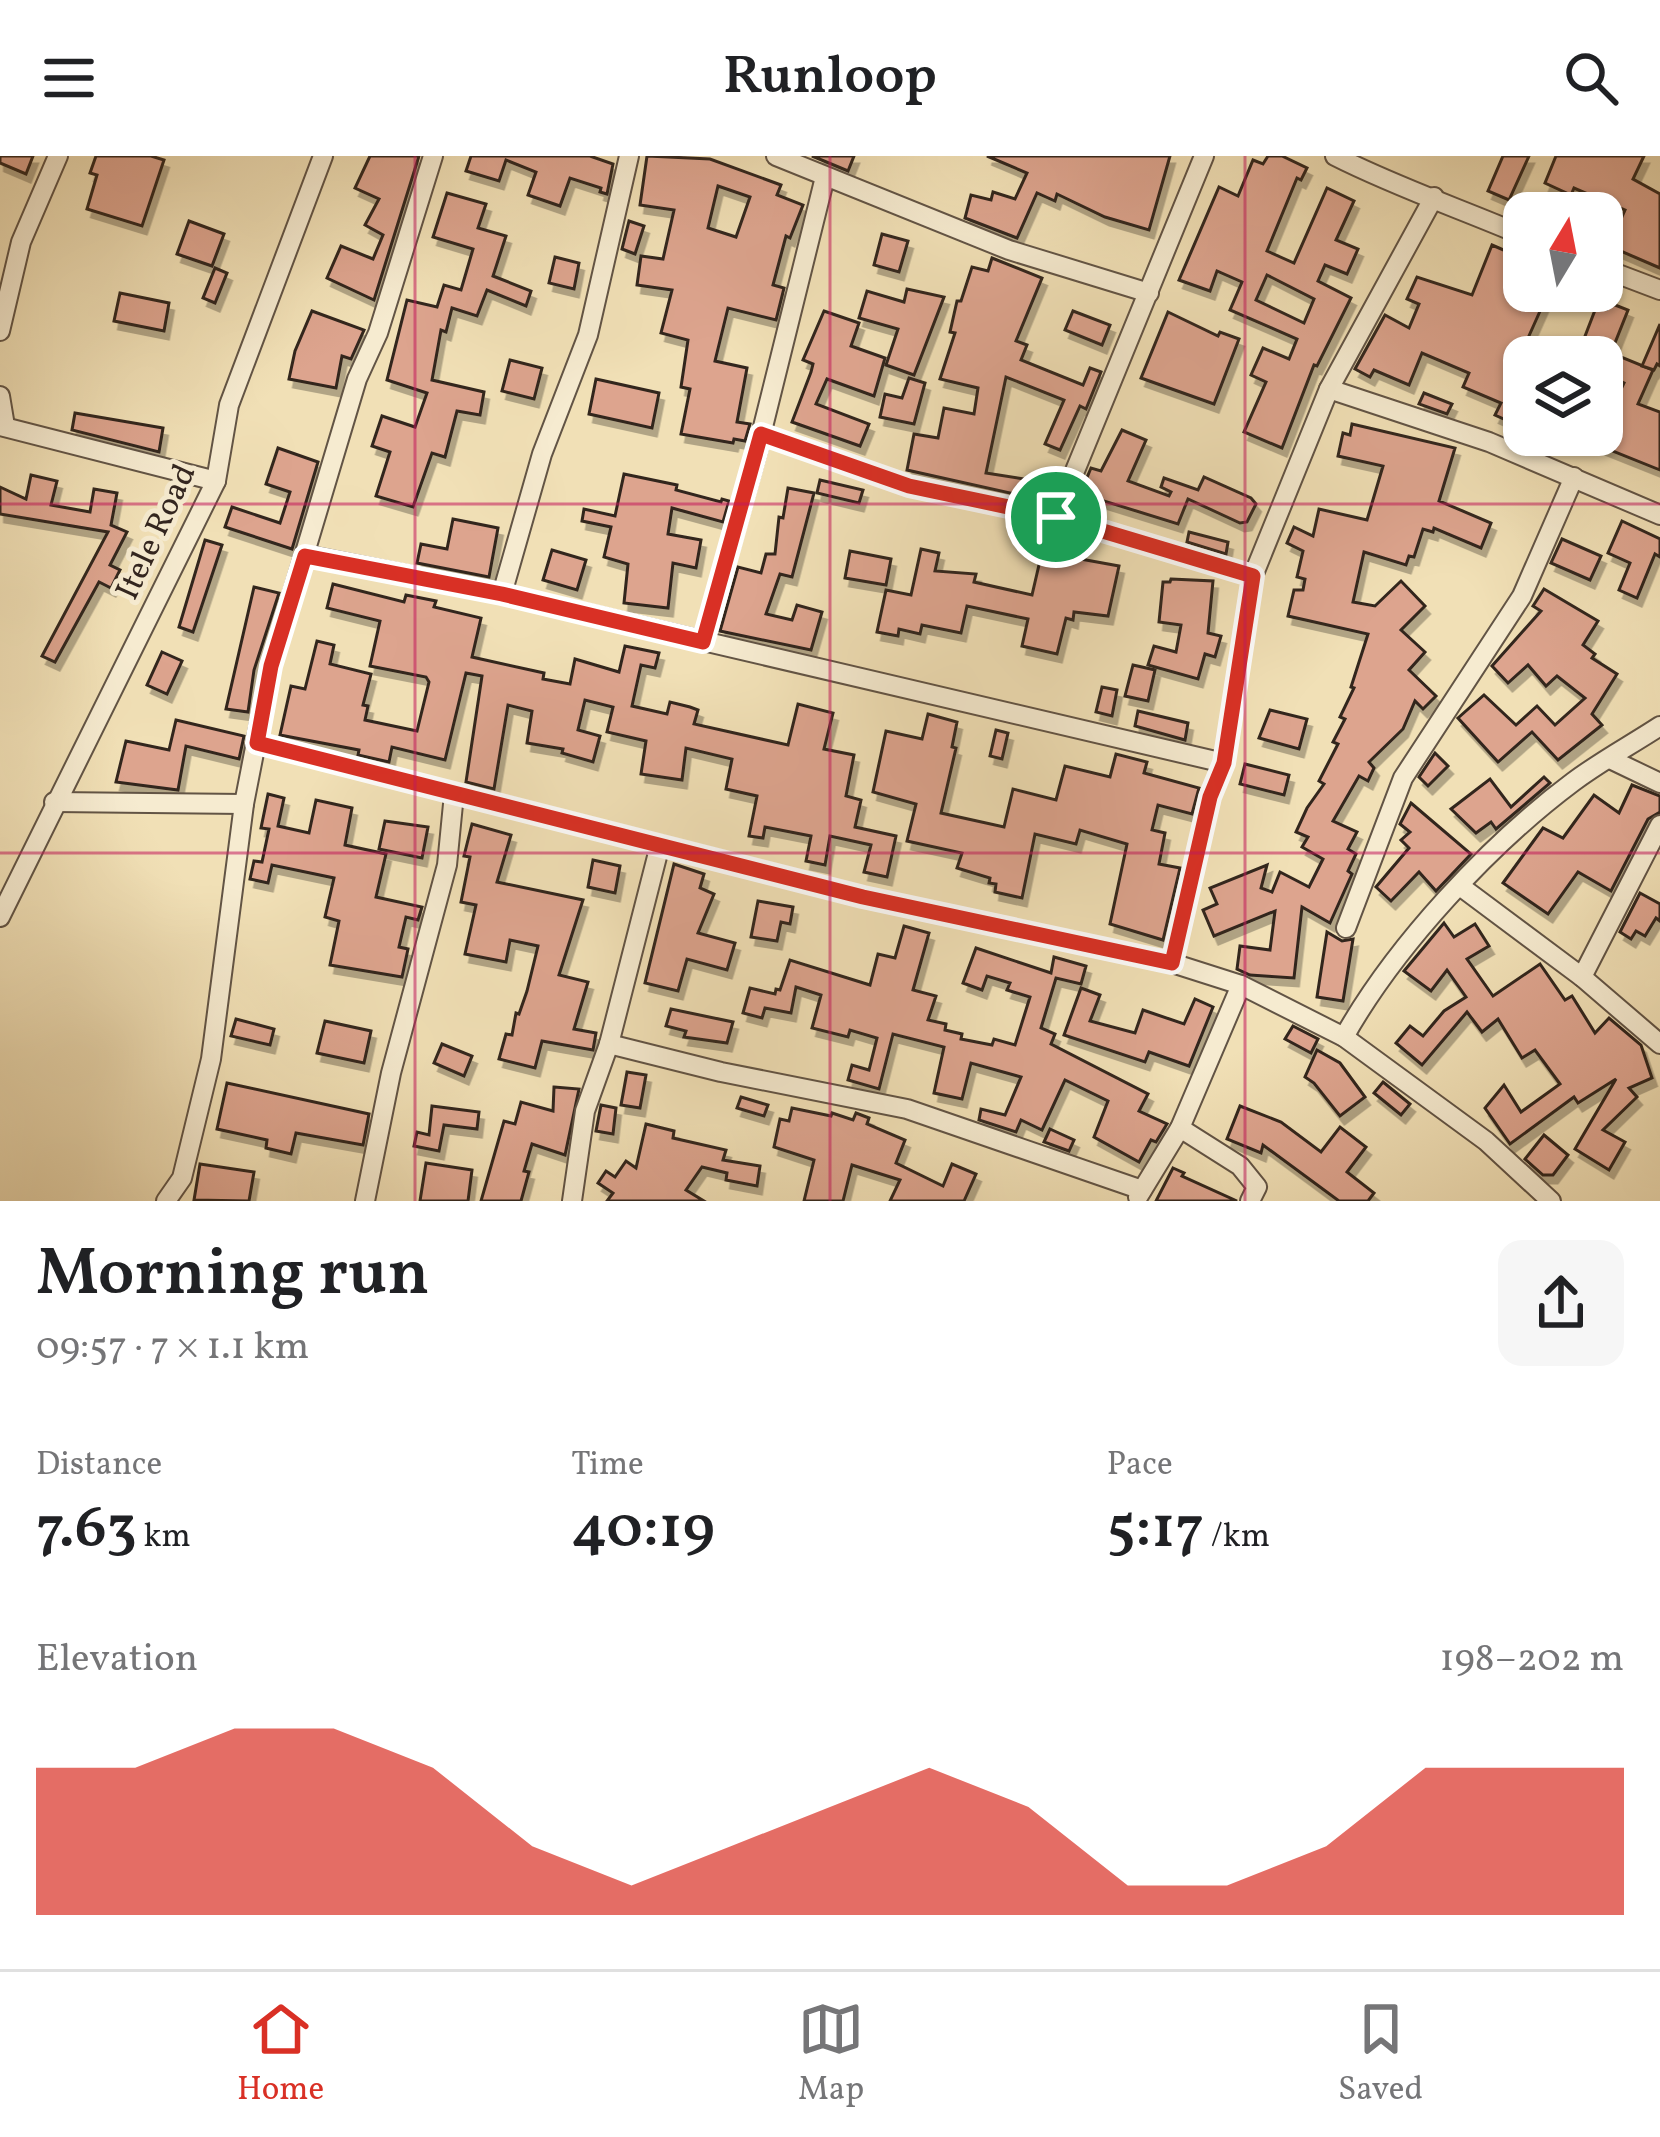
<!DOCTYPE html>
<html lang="en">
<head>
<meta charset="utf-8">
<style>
  :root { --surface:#fff; --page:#f6f6f6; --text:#202124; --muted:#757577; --line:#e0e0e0; --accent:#d93025 }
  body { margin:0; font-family:Vollkorn,serif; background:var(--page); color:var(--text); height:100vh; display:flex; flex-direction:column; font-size:45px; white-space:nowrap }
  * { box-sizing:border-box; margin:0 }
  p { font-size:39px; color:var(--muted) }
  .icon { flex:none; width:66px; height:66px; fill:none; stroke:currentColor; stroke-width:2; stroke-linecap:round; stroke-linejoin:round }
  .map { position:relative; height:1045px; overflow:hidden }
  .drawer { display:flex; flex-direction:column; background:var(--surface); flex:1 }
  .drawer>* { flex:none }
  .needle { width:78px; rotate:10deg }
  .controls { position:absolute; left:1503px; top:36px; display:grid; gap:24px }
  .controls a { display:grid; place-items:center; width:120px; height:120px; border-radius:24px; background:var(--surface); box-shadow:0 3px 9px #0004; font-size:60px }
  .pin { position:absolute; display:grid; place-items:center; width:102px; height:102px; color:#fff; margin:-51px; border:6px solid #fff; border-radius:50%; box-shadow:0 3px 12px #0007 }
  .round { display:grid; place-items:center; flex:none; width:126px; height:126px; border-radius:24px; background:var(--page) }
  .head { display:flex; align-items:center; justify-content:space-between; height:204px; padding:0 36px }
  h1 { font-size:66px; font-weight:600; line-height:90px }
  .stats { display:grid; grid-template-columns:repeat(3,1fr); gap:18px; height:204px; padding:12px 36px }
  .stats div { display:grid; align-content:center }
  .stats b { font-size:60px; font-weight:600 }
  .stats small { font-size:33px; font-weight:400 }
  .stats p { font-size:33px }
  .chart { height:336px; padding:24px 36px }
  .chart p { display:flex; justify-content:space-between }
  .chart svg { width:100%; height:216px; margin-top:12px; fill:var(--accent); opacity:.7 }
  header { display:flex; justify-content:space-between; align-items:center; height:156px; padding:0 36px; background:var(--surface); font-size:54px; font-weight:600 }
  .menu { display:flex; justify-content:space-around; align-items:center; height:168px; border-top:3px solid var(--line); background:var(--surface); font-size:33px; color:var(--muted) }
  .menu a { display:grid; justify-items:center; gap:6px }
  .menu .active { color:var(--accent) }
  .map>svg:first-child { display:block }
  .building { fill:#dda48e; stroke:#32251f; stroke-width:3; fill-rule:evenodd; filter:url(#shadow) }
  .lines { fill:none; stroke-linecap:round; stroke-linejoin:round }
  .minor-casing { stroke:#625445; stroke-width:22 }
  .minor { stroke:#f6ebd0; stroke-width:18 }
  .route-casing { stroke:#fff; stroke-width:24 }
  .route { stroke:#d93025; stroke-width:15 }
  .grid { fill:none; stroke:#c2185b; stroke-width:3; stroke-opacity:0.55 }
  .labels { text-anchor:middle; stroke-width:10; stroke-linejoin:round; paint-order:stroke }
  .street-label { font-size:33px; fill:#32251f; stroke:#f6ebd0 }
</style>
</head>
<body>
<header><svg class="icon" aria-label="menu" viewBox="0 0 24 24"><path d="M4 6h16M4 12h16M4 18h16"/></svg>Runloop<svg class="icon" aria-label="search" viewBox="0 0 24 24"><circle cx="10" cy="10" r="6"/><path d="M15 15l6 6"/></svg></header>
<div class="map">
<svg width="1660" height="1045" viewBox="0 0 1660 1045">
  <defs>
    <filter id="shadow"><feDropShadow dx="4.5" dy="8" stdDeviation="0" flood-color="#0004"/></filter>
  </defs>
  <rect width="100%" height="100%" fill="#f1e0b6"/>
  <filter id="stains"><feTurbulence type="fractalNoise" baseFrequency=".00167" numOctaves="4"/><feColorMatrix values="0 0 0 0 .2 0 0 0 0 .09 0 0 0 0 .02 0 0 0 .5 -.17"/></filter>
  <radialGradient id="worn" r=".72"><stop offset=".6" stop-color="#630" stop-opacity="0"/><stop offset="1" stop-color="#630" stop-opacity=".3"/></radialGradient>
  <g class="building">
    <polygon points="0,0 33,0 26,18 0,7"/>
    <polygon points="96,0 151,0 164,4 142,70 87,53 97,19 90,17"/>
    <polygon points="370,0 419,0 374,144 327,122 341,90 373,103 383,79 365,69 379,43 355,32"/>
    <polygon points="471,0 590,0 613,8 607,38 600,36 601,32 570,22 560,50 528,39 536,16 506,4 499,25 466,15"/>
    <path d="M 647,0 L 710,3 L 781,29 L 777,39 L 803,49 L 790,82 L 786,80 L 773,129 L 784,132 L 776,164 L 728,152 L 715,205 L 747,212 L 737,266 L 750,268 L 745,285 L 734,283 L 733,287 L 681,278 L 690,233 L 681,231 L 688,184 L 661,177 L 672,134 L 637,129 L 641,100 L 663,103 L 674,54 L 640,49 ZM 718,30 L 750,41 L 736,81 L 708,72 Z"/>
    <polygon points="812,0 854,0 848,15"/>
    <polygon points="987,0 1170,0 1149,74 1105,61 1057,38 1055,45 1037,37 1017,82 965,62 971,39 991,44 993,36 1015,43 1027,17"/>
    <path d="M 1268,0 L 1282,0 L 1307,12 L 1301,24 L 1297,22 L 1267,95 L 1294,107 L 1327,32 L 1354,45 L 1336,84 L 1358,93 L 1347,118 L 1325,109 L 1318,125 L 1351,142 L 1317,210 L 1314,209 L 1282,292 L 1244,276 L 1266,226 L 1251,219 L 1263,192 L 1289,203 L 1297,183 L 1230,154 L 1242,126 L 1217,115 L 1210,135 L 1179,124 L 1219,31 L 1238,40 L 1253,4 L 1263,8 ZM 1267,119 L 1314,143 L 1304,167 L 1256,144 Z"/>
    <polygon points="1503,0 1529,0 1509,44 1488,35"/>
    <polygon points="1556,0 1644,0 1633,23 1660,38 1660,112 1609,90 1625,54 1574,32 1571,39 1545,27"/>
    <polygon points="447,37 486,48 478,72 506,80 493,120 531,135 526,150 487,134 477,160 452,152 446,176 441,174 432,224 484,236 480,259 457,255 445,301 432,297 413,351 376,340 390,296 372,290 382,260 415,271 427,237 387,224 407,144 437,151 444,129 461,134 473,93 433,81"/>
    <polygon points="189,65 224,78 212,110 177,98"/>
    <polygon points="629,65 644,70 635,98 622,93"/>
    <polygon points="882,78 908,85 899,116 874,109"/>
    <polygon points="1492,89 1513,98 1508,110 1524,117 1524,135 1549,135 1520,200 1524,202 1524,253 1517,269 1495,259 1501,247 1463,231 1469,217 1422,197 1409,229 1374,214 1370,221 1355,213 1385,159 1409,172 1419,148 1407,143 1417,121 1472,139"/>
    <polygon points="555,101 579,107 574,133 549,127"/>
    <polygon points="992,102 1042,122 1016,185 1027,189 1021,204 1083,229 1090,212 1101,216 1086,253 1080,250 1060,294 1045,288 1064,244 1006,221 986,317 1049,327 1046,345 907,314 914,278 938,282 944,252 974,258 978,232 940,223 955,177 950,176 957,145 961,145 972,111 988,115"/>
    <polygon points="215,112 227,117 215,147 203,142"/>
    <polygon points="907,133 944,141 914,219 886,209 898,173 859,162 867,135 904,146"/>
    <polygon points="120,137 169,147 164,175 114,165"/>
    <polygon points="1610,147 1628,154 1611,197 1653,214 1638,248 1660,256 1660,314 1595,288 1624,227 1602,216 1602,201 1577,201 1597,149 1607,153"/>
    <polygon points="312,155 364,174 351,203 342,200 336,232 289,223 295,195"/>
    <polygon points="824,155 859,167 851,190 885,202 874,240 827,223 816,248 869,268 860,290 792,266 811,216 813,208 803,204"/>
    <polygon points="1073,155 1110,169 1102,189 1065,174"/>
    <polygon points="1168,156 1218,180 1220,176 1239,183 1214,248 1141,222"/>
    <polygon points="1660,168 1660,210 1657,208 1654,214 1642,210"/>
    <polygon points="510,204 542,212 534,243 502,235"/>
    <polygon points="909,222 925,227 914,268 880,261 885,238 902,242"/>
    <polygon points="596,223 659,237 652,272 589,258"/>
    <polygon points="1424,237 1452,248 1447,258 1419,248"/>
    <polygon points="75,257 163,272 159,296 72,274"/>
    <polygon points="1352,268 1455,292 1439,345 1491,367 1481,392 1434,372 1433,376 1423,373 1414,401 1409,400 1406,409 1364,396 1353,446 1375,450 1401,425 1425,450 1401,474 1425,496 1409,514 1436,540 1423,553 1415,545 1403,573 1369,606 1374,612 1368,625 1359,620 1333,665 1357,676 1348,693 1356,698 1348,715 1352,718 1330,767 1302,751 1294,822 1250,819 1237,813 1240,790 1270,794 1275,755 1214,780 1203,754 1217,748 1210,732 1267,709 1261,732 1272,736 1280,716 1309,731 1323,703 1302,691 1308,681 1296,676 1307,652 1324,628 1319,625 1338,588 1333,586 1345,563 1340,561 1354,532 1351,531 1368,478 1288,460 1294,434 1303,434 1305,423 1297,421 1303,395 1287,387 1294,371 1313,380 1319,353 1367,364 1383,310 1338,300 1343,277 1350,279"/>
    <polygon points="1122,274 1146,284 1128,325 1169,340 1171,336 1161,331 1164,322 1198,334 1204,321 1251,342 1256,348 1247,366 1240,367 1188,343 1178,368 1101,344 1097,356 1076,348 1091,312 1101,315"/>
    <polygon points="278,292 318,306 292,393 225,371 232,351 280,367 290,336 266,328"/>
    <polygon points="624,318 677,329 676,334 721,346 722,343 729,345 723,366 672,352 668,378 701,384 696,412 673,407 668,452 624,447 628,408 604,401 611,371 582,365 584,353 615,360"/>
    <polygon points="31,319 57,325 51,349 90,356 94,333 117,337 111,369 127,376 110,409 120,414 111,432 99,426 55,506 42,500 108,376 0,358 0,331 26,343"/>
    <polygon points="820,324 863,334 859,347 817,337"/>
    <polygon points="788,332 814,337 792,421 780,418 766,458 792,464 797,449 822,456 811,494 720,475 738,411 761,417 766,398 775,398 779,361 783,362"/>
    <polygon points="453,363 498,372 489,421 417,407 421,388 447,393"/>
    <polygon points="1622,365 1660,383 1660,401 1655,398 1637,442 1619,434 1630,407 1608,397"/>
    <polygon points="1189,376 1228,386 1226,398 1187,386"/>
    <polygon points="1562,383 1601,400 1590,424 1551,407"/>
    <polygon points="205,384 222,389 193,476 179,471"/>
    <polygon points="921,393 939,397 935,415 976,418 974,426 1032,439 1042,396 1119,410 1108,460 1074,456 1073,464 1066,462 1057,498 1022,490 1028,463 967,450 961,477 922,469 920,478 899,473 898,480 877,476 886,434 911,439"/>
    <polygon points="552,394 586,404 577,434 543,424"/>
    <polygon points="850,395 891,403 886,429 845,422"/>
    <polygon points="1171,423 1213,425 1208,477 1221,480 1215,501 1205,498 1198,523 1148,509 1154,490 1176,496 1181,469 1159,466 1163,426 1170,426"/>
    <polygon points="333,428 404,446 406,439 436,445 434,451 481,462 472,501 544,517 543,523 570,528 575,503 619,516 625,490 659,497 655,512 641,509 632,550 667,558 670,546 690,551 698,554 694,568 788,589 798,548 833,557 824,593 854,599 846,640 861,644 855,671 896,680 887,721 864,716 871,689 830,680 825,709 806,705 811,680 765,671 763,682 749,680 757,640 726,633 732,603 686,592 682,624 641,618 646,585 607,576 613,551 585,544 578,574 600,580 593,606 562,597 563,593 527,587 532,555 508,549 494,633 466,626 482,520 466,517 445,604 392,591 389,606 358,599 359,594 280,579 291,530 305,533 317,485 334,489 330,508 371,518 363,549 368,550 365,564 417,575 429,526 426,521 370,510 380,465 327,452"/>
    <polygon points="254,431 279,437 254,514 248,556 226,553"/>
    <polygon points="1544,433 1598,465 1583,489 1595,498 1592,502 1617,518 1592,558 1602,569 1558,604 1532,576 1498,606 1458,562 1484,539 1516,569 1537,550 1555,569 1585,542 1557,520 1546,530 1528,509 1508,527 1492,510 1541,455 1533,450"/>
    <polygon points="162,496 182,505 167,538 147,529"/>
    <polygon points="1133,509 1155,514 1148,545 1125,540"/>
    <polygon points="1102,531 1117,534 1112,560 1096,556"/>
    <polygon points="1270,554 1307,563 1299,593 1259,582"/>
    <polygon points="1138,555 1188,567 1185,584 1135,570"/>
    <polygon points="928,558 957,566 952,591 956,592 941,657 1004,671 1013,633 1056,644 1065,610 1110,621 1116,598 1147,606 1144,617 1199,632 1192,658 1158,649 1152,674 1165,677 1159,708 1180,712 1163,784 1110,768 1127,688 1080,674 1076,688 1035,678 1022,742 995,736 996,728 989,727 990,722 957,712 962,697 907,685 916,648 873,636 886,575 922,583"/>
    <polygon points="176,564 244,580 239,603 186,590 178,634 116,626 126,585 169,594"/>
    <polygon points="996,574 1008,577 1002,603 990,600"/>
    <polygon points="1435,597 1448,610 1428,630 1419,621"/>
    <polygon points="1245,608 1289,619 1284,639 1240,628"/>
    <polygon points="1544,621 1550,627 1496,673 1491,666 1476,677 1451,653 1490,623 1511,651"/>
    <polygon points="1632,629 1660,640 1660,656 1648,663 1611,735 1578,716 1548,758 1503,727 1543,672 1563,682 1594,639 1619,657"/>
    <polygon points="268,638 284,642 278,670 309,677 316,644 352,652 345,689 386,698 376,741 422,751 418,764 406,761 399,791 408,793 402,821 330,809 339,765 325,761 334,722 272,709 268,727 250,723 254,705 262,706 269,673 261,672"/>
    <polygon points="1411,647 1471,698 1436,735 1419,716 1391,745 1376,731 1409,692 1401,684 1410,676 1400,668"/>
    <polygon points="385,665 428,671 422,702 379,693"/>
    <polygon points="472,668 511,679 497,726 583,744 559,819 588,826 574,873 596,877 593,894 542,885 535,912 499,903 506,878 512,879 516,857 519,858 527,835 538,790 510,784 506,806 465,798 476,749 461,746 470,701 464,700"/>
    <polygon points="593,704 620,710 615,737 588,731"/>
    <polygon points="674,708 704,718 700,732 714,738 698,777 735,787 727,814 687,803 678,835 645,827"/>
    <polygon points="1640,737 1660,748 1660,765 1656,762 1645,780 1636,775 1631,783 1620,776"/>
    <polygon points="758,745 793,751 790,768 781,766 777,785 751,781"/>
    <polygon points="1444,767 1454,781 1475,768 1489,790 1467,803 1493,840 1540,808 1565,844 1572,840 1595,877 1609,862 1641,889 1652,922 1629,932 1637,941 1603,974 1625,986 1609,1014 1575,993 1616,923 1578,947 1574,941 1510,988 1485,952 1504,929 1521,956 1560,928 1535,894 1522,902 1498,863 1482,876 1467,856 1422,909 1396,887 1410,870 1423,880 1444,855 1466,841 1447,814 1431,835 1404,815"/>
    <polygon points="904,770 929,777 913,834 936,840 928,864 946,868 945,874 962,878 961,883 992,889 994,883 1015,889 1030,841 1007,834 1010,827 987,820 982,834 963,827 976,792 1051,817 1054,801 1086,810 1081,828 1056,822 1041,872 1055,878 1051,888 1148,938 1139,955 1167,968 1156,986 1151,984 1139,1006 1094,981 1108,945 1065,924 1042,974 1021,964 1016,976 979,964 981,953 1005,959 1021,921 971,907 962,943 934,937 944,891 893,878 879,933 848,924 852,909 869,914 877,882 850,874 848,881 812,872 821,839 796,831 791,857 765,852 762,862 743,857 750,832 775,838 776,833 780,834 790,804 870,829 878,798 895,802"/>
    <polygon points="1327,776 1342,785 1353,783 1343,845 1317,841"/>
    <polygon points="1081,832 1100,839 1090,865 1135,877 1143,854 1184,868 1195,843 1213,851 1189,910 1149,896 1145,906 1064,879"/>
    <polygon points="671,853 733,866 727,887 684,881 686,875 666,870"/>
    <polygon points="236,863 274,873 270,889 231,880"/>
    <polygon points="325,865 371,875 364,907 317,897"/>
    <polygon points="1293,870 1318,883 1311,897 1285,883"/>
    <polygon points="442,888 472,900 464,920 434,907"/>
    <polygon points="1317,894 1340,907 1365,941 1340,960 1314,927 1305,921"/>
    <polygon points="627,916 646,919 640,952 621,949"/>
    <polygon points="1383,926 1410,948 1401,959 1374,937"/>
    <polygon points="227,927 369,958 363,989 296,977 291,998 266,992 267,984 217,973"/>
    <polygon points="554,931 579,933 565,999 532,988 524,1015 529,1016 521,1045 481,1045 504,965 515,968 521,946 553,955"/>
    <polygon points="741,941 768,949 764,960 737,952"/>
    <polygon points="601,949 616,952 613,978 596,975"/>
    <polygon points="432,950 479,956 477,973 444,969 439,995 414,990 417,976 429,979"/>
    <polygon points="1240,950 1281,966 1321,996 1340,971 1366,991 1347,1016 1374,1037 1368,1045 1339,1045 1263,989 1261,997 1227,983"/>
    <polygon points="792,952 831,960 832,957 853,964 856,957 869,962 867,968 905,984 896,1007 943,1030 952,1008 976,1018 964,1045 890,1045 900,1024 852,1009 843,1045 804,1045 814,1004 774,991 780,963 789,965"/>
    <polygon points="646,968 674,975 673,982 726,994 723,1004 760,1010 757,1030 726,1024 727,1017 702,1011 686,1034 704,1045 607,1045 613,1037 598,1027 606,1015 615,1021 626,1005 636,1012"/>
    <polygon points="1050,973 1074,984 1069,995 1044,986"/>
    <polygon points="1544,979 1568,999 1553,1019 1543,1019 1525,1003"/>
    <polygon points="426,1007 472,1014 468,1045 420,1045"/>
    <polygon points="200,1008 254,1016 249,1045 194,1044"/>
    <polygon points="1173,1012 1184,1017 1182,1020 1237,1045 1156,1045"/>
  </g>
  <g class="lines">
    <g class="minor-casing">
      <g id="minor">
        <polyline points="776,0 1009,94 1149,137"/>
        <path d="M 1335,0 C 1396,31 1461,53 1524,80"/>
        <polyline points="1602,112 1660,134"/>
        <polyline points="0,175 21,86 58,0"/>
        <polyline points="1329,233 1489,286 1660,359"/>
        <polyline points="0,240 5,270"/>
        <polyline points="0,270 216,325"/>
        <polyline points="761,278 909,330 1056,361 1253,420"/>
        <polyline points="1056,361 1204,0"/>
        <polyline points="306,399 502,438 1224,607"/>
        <polyline points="502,438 542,298 588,179 629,0"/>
        <polyline points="703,486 757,295 825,21"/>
        <polyline points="257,587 864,741 1172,807 1241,829 1344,881 1486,985 1551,1045"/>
        <polyline points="1610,603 1660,627"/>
        <polyline points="54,646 244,648"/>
        <polyline points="1460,730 1582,821 1660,888"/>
        <polyline points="0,761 216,325 229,249 323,0"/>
        <polyline points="1346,772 1403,622 1522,440 1574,321"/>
        <polyline points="1172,807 1210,641 1224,607 1253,420 1329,233 1434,41"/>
        <polyline points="1582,821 1660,669"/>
        <path d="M 1344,881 C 1395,790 1490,688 1573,626 C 1601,605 1631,589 1660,570"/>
        <polyline points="609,888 721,916 907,953 1142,1034"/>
        <polyline points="1180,972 1240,1010 1257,1031 1250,1045"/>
        <polyline points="1138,1041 1180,972 1241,829"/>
        <polyline points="166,1045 182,1022 211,903 244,648 271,510 357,223 378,177 433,0"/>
        <polyline points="365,1045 391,917 447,709 454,638"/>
        <polyline points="572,1045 585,955 609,888 660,689"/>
      </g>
    </g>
    <use href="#minor" class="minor"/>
  </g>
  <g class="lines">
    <g class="route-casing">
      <polygon id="route" points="761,278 909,330 1056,361 1253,420 1224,607 1210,641 1172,807 863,741 257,587 271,510 305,400 502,438 703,486"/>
    </g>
    <use href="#route" class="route"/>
  </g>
  <path class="grid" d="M 415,0 L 415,1045M 830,0 L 830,1045M 1245,0 L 1245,1045M 0,348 L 1660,348M 0,697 L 1660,697"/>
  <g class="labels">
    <g class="street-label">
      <text transform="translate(154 375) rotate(-65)" y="12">Itele Road</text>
    </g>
  </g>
  <rect width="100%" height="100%" filter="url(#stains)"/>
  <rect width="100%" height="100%" fill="url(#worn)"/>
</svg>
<div class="controls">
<a><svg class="needle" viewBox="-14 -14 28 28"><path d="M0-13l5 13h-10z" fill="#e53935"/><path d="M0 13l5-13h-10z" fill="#757577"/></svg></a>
<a><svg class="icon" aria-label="layers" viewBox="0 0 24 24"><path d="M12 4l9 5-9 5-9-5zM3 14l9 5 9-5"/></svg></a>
</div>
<div class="pin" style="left:1056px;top:361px;background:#1e9e55"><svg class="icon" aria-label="arrive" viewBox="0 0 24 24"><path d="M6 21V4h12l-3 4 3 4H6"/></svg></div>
</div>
<section class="drawer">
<div class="head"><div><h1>Morning run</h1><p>09:57 · 7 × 1.1 km</p></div><a class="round"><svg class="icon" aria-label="share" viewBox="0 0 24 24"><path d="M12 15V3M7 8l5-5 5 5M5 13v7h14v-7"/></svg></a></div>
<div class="stats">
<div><p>Distance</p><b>7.63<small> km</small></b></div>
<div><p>Time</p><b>40:19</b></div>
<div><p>Pace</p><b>5:17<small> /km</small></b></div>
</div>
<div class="chart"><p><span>Elevation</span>198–202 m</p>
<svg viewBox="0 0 160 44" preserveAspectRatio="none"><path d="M0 44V14L10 14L20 6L30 6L40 14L50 30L60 38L70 30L80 22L90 14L100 22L110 38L120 38L130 30L140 14L150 14L160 14V44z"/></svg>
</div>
</section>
<nav class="menu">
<a class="active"><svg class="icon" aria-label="home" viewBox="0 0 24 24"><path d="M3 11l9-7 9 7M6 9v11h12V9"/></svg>Home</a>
<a><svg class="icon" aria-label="map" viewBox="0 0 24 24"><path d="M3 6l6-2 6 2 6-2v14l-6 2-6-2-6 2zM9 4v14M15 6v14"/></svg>Map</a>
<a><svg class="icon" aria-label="saved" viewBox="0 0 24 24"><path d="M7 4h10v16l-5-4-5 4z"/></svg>Saved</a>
</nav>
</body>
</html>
